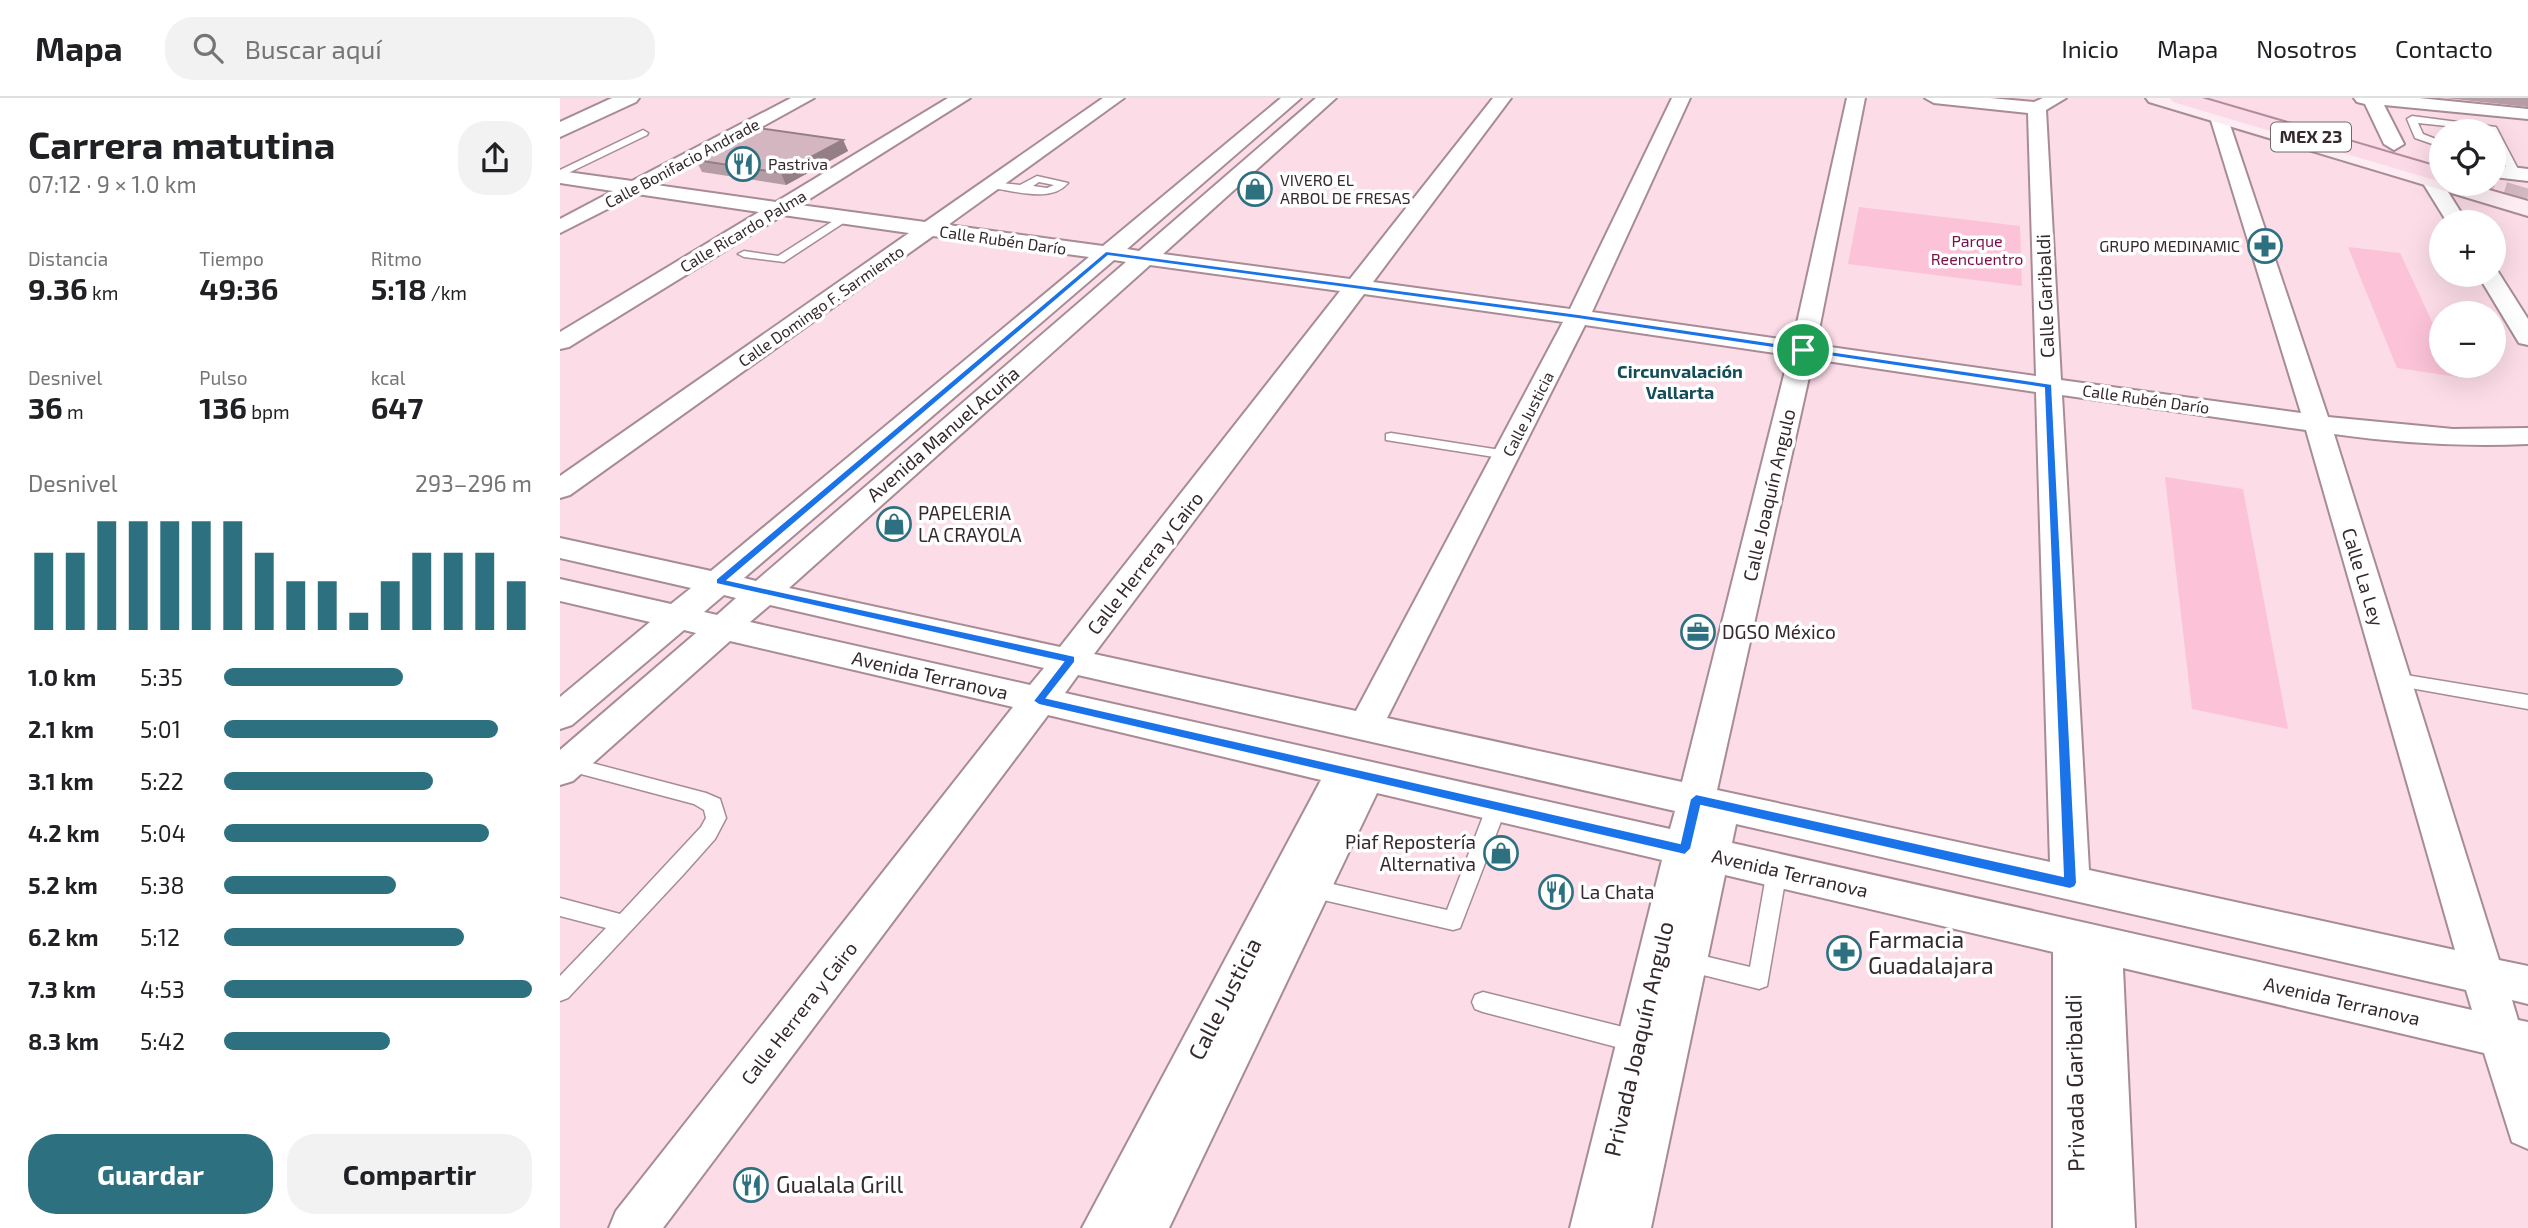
<!DOCTYPE html>
<html lang="es">
<head>
<meta charset="utf-8">
<style>
  :root { --surface:#fff; --page:#f2f2f2; --text:#202124; --muted:#757577; --line:#e0e0e0; --accent:#2d7181 }
  body { margin:0; font-family:"Exo 2",sans-serif; background:var(--page); color:var(--text); height:100vh; display:flex; flex-direction:column; font-size:26px; white-space:nowrap }
  * { box-sizing:border-box; margin:0 }
  p { font-size:23px; color:var(--muted) }
  .icon { flex:none; width:38px; height:38px; fill:none; stroke:currentColor; stroke-width:2; stroke-linecap:round; stroke-linejoin:round }
  .map { position:relative; flex:1; overflow:hidden }
  .side { display:flex; flex-direction:column; background:var(--surface); width:560px }
  .side>* { flex:none }
  .tools { position:absolute; left:1869px; top:21px; display:grid; gap:14px }
  .tools a { display:grid; place-items:center; width:77px; height:77px; border-radius:50%; background:var(--surface); box-shadow:0 7px 28px #0002; font-size:35px }
  .pin { position:absolute; display:grid; place-items:center; width:60px; height:60px; color:#fff; margin:-30px; border:4px solid #fff; border-radius:50%; box-shadow:0 2px 7px #0007 }
  .round { display:grid; place-items:center; flex:none; width:74px; height:74px; border-radius:28px; background:var(--page) }
  .summary { display:flex; align-items:center; justify-content:space-between; height:119px; padding:0 28px }
  h1 { font-size:38px; font-weight:700; line-height:52px }
  .figures { display:grid; grid-template-columns:repeat(3,1fr); gap:10px; height:119px; padding:7px 28px }
  .figures div { display:grid; align-content:center }
  .figures b { font-size:30px; font-weight:700 }
  .figures small { font-size:19px; font-weight:400 }
  .figures p { font-size:19px }
  .chart { height:196px; padding:14px 28px }
  .chart p { display:flex; justify-content:space-between }
  .chart svg { width:100%; height:126px; margin-top:7px; stroke:var(--accent); stroke-width:6 }
  .primary-button { display:flex; gap:14px; margin-top:auto; padding:14px 28px }
  .primary-button a { flex:1; height:80px; border-radius:28px; background:var(--accent); color:#fff; font-size:28px; font-weight:700; line-height:80px; text-align:center }
  .primary-button a+a { background:var(--page); color:var(--text) }
  ul { padding:0 28px; list-style:none; font-size:23px }
  li { display:grid; grid-template-columns:112px 84px 1fr; align-items:center; height:52px }
  li i { height:18px; border-radius:9px; background:var(--accent) }
  header { display:flex; align-items:center; gap:42px; box-sizing:border-box; height:98px; padding:0 35px; background:var(--surface); border-bottom:2px solid var(--line) }
  header strong { font-size:33px }
  nav { display:flex; gap:38px; margin-inline-start:auto; font-size:24px }
  .search { width:490px; height:63px; background:var(--page); display:flex; align-items:center; gap:18px; box-sizing:border-box; padding:0 24px; border-radius:28px; color:var(--muted); font-size:26px }
  main { display:flex; flex:1; min-height:0 }
  .map>svg:first-child { display:block }
  .green { fill:#fcc3d8 }
  .lines { fill:none; stroke-linecap:round; stroke-linejoin:round }
  .primary-tunnel { stroke:#d3b8c2; stroke-width:24; stroke-dasharray:24 11; stroke-linecap:butt }
  .service-casing { stroke:#a78b95; stroke-width:3 }
  .minor-casing { stroke:#a78b95; stroke-width:4 }
  .tertiary-casing { stroke:#a78b95; stroke-width:4 }
  .secondary-casing { stroke:#a78b95; stroke-width:4 }
  .primary-casing { stroke:#b48b9a; stroke-width:4 }
  .service { fill:#fff; fill-rule:evenodd }
  .minor { fill:#fff; fill-rule:evenodd }
  .tertiary { fill:#fff; fill-rule:evenodd }
  .secondary { fill:#fdecf2; fill-rule:evenodd }
  .primary { fill:#fbd9e6; fill-rule:evenodd }
  .wall { fill:#b69da5 }
  .shaded-wall { fill:#947f86 }
  .building { fill:#d4b6c0; stroke:#947f86; stroke-width:2 }
  .route { fill:#1a73e8; stroke:#fff; stroke-width:2; fill-rule:evenodd }
  .labels { text-anchor:middle; stroke-width:7; stroke-linejoin:round; paint-order:stroke }
  .far-street-label { font-size:16px; fill:#35292d; stroke:#fff }
  .far-poi-label { font-size:16px; fill:#35292d; stroke:#fff; text-anchor:start }
  .far-park-label { font-size:16px; fill:#7b0f49; stroke:#fff }
  .shield { fill:#fff; stroke:#72696c; stroke-width:2 }
  .shield-label { font-size:18px; font-weight:bold; fill:#35292d }
  .far-neighbourhood-label { font-size:18px; font-weight:bold; fill:#144c59; stroke:#fff }
  .street-label { font-size:19px; fill:#35292d; stroke:#fff }
  .poi-label { font-size:19px; fill:#35292d; stroke:#fff; text-anchor:start }
  .near-poi-label { font-size:23px; fill:#35292d; stroke:#fff; text-anchor:start }
  .near-street-label { font-size:23px; fill:#35292d; stroke:#fff }
</style>
</head>
<body>
<header>
<strong>Mapa</strong>
<div class="search"><svg class="icon" aria-label="search" viewBox="0 0 24 24"><circle cx="10" cy="10" r="6"/><path d="M15 15l6 6"/></svg>Buscar aquí</div>
<nav><a>Inicio</a><a>Mapa</a><a>Nosotros</a><a>Contacto</a></nav>
</header>
<main>
<section class="side">
<div class="summary"><div><h1>Carrera matutina</h1><p>07:12 · 9 × 1.0 km</p></div><a class="round"><svg class="icon" aria-label="share" viewBox="0 0 24 24"><path d="M12 15V3M7 8l5-5 5 5M5 13v7h14v-7"/></svg></a></div>
<div class="figures">
<div><p>Distancia</p><b>9.36<small> km</small></b></div>
<div><p>Tiempo</p><b>49:36</b></div>
<div><p>Ritmo</p><b>5:18<small> /km</small></b></div>
</div>
<div class="figures">
<div><p>Desnivel</p><b>36<small> m</small></b></div>
<div><p>Pulso</p><b>136<small> bpm</small></b></div>
<div><p>kcal</p><b>647</b></div>
</div>
<div class="chart"><p><span>Desnivel</span>293–296 m</p>
<svg viewBox="0 0 160 44" preserveAspectRatio="none"><path d="M5 44V17M15 44V17M25 44V6M35 44V6M45 44V6M55 44V6M65 44V6M75 44V17M85 44V27M95 44V27M105 44V38M115 44V27M125 44V17M135 44V17M145 44V17M155 44V27"/></svg>
</div>
<ul>
<li><b>1.0 km</b>5:35<i style="width:58%"></i></li>
<li><b>2.1 km</b>5:01<i style="width:89%"></i></li>
<li><b>3.1 km</b>5:22<i style="width:68%"></i></li>
<li><b>4.2 km</b>5:04<i style="width:86%"></i></li>
<li><b>5.2 km</b>5:38<i style="width:56%"></i></li>
<li><b>6.2 km</b>5:12<i style="width:78%"></i></li>
<li><b>7.3 km</b>4:53<i style="width:100%"></i></li>
<li><b>8.3 km</b>5:42<i style="width:54%"></i></li>
</ul>
<div class="primary-button"><a>Guardar</a><a>Compartir</a></div>
</section>
<div class="map">
<svg width="1968" height="1130" viewBox="0 0 1968 1130">
  <rect width="100%" height="100%" fill="#fbdce7"/>
  <g class="green">
    <polygon points="1299,109 1460,128 1462,188 1288,166"/>
    <polygon points="1788,149 1840,155 1881,243 1881,268 1893,268 1898,279 1837,270"/>
    <polygon points="1605,379 1683,391 1728,631 1632,611"/>
  </g>
  <g class="lines">
    <polyline class="primary-tunnel" points="1910,86 1968,103"/>
    <g class="service-casing">
      <g id="service">
        <path d="M 1852,18 L 1936,29 L 1960,75 L 1955,78 C 1944,71 1934,47 1934,33 L 1858,25 L 1863,36 L 1881,43 L 1881,49 L 1855,40 L 1847,21 Z"/>
        <polygon points="83,32 88,35 87,37 0,79 0,72"/>
        <path d="M 477,78 L 508,85 C 491,105 456,93 432,90 L 427,87 L 432,84 L 460,87 ZM 479,84 L 494,87 L 487,90 L 473,88 Z"/>
        <polygon points="281,118 291,120 224,164 184,159 178,156 184,153 218,158"/>
        <polygon points="831,335 947,353 954,357 947,361 826,342 826,336"/>
        <polygon points="1834,575 1968,597 1968,611 1828,586 1825,581 1828,576"/>
        <polygon points="9,659 146,695 160,701 166,720 155,741 123,777 8,900 0,903 0,878 46,830 0,818 0,800 60,816 141,729 146,720 144,712 134,706 2,671 0,665 2,661"/>
        <polygon points="937,700 944,702 947,708 900,830 893,832 746,798 739,795 736,789 739,783 746,780 887,812 927,708 930,702"/>
        <polygon points="1217,763 1224,766 1227,772 1207,888 1199,891 1115,870 1112,863 1115,856 1123,853 1190,869 1207,772 1210,766"/>
        <polygon points="923,894 1079,933 1087,936 1090,944 1087,952 1079,955 923,914 915,911 912,904 915,897"/>
      </g>
    </g>
    <g class="minor-casing">
      <g id="minor">
        <path d="M 231,0 L 254,0 L 96,87 L 216,104 L 388,0 L 410,0 L 240,107 L 365,124 L 543,0 L 564,0 L 388,127 L 543,148 L 721,0 L 741,0 L 567,151 L 579,153 L 756,0 L 776,0 L 603,156 L 790,181 L 933,0 L 951,0 L 813,184 L 1010,211 L 1112,0 L 1130,0 L 1032,214 L 1233,243 L 1287,0 L 1305,0 L 1256,247 L 1476,278 L 1468,15 L 1374,5 L 1365,0 L 1430,0 L 1474,4 L 1483,0 L 1506,0 L 1486,12 L 1501,282 L 1741,315 L 1650,19 L 1652,15 L 1666,15 L 1768,319 L 1893,331 L 1968,330 L 1968,346 C 1903,349 1838,345 1774,336 L 1939,862 L 1968,868 L 1968,906 L 1952,902 L 1958,922 L 1968,924 L 1968,1051 L 1952,1044 L 1924,955 L 1563,870 L 1575,1130 L 1493,1130 L 1493,854 L 1165,777 L 1091,1130 L 1010,1130 L 1102,762 L 817,695 L 609,1130 L 522,1130 L 761,682 L 488,617 L 103,1130 L 49,1130 L 56,1113 L 453,609 L 170,543 L 13,683 L 0,687 L 0,652 L 136,535 L 124,532 L 12,627 L 0,631 L 0,599 L 90,524 L 0,503 L 0,481 L 111,506 L 131,490 L 0,460 L 0,440 L 151,473 L 529,159 L 373,138 L 10,397 L 0,400 L 0,378 L 349,135 L 223,117 L 9,249 L 0,251 L 0,234 L 199,114 L 77,96 L 0,135 L 0,121 L 53,93 L 0,85 L 0,73 L 72,83 ZM 554,162 L 566,164 L 196,483 L 184,480 ZM 590,167 L 780,193 L 500,549 L 229,490 ZM 804,196 L 1003,224 L 796,613 L 534,556 ZM 1025,227 L 1229,257 L 1122,684 L 827,620 ZM 1253,261 L 1476,294 L 1490,764 L 1157,692 ZM 1502,297 L 1746,332 L 1895,852 L 1529,772 ZM 164,497 L 176,500 L 157,517 L 144,514 ZM 210,507 L 484,570 L 470,587 L 190,524 ZM 518,577 L 1115,713 L 1110,731 L 505,595 ZM 1176,726 L 1906,892 L 1912,912 L 1172,745 Z"/>
        <polygon points="1794,0 1859,0 1968,11 1968,21 1824,7 1844,46 1834,52 1824,46 1805,6 1797,4"/>
        <polygon points="1934,67 1968,71 1968,83 1934,79"/>
        <polygon points="1871,76 1878,78 1907,124 1887,124 1861,82 1864,78"/>
        <polygon points="1934,171 1937,172 1968,221 1968,247 1959,245 1918,177 1934,177"/>
      </g>
    </g>
    <g class="tertiary-casing">
      <polygon id="tertiary" points="52,0 79,0 76,4 0,39 0,24"/>
    </g>
    <g class="secondary-casing">
      <polygon id="secondary" points="1586,0 1618,0 1881,78 1881,86 1908,86 1968,103 1968,118 1589,4"/>
    </g>
    <g class="primary-casing">
      <polygon id="primary" points="1610,0 1642,0 1881,70 1881,84 1613,4"/>
    </g>
    <use href="#service" class="service"/>
    <use href="#minor" class="minor"/>
    <use href="#tertiary" class="tertiary"/>
    <use href="#secondary" class="secondary"/>
    <use href="#primary" class="primary"/>
  </g>
  <g class="wall">
    <polygon points="1885,0 1968,0 1968,9"/>
    <polygon points="283,42 288,53 226,87 142,74 136,62"/>
  </g>
  <polygon class="shaded-wall" points="283,42 288,53 226,87 221,75"/>
  <polygon class="building" points="198,30 283,42 221,75 136,62"/>
  <path class="route" d="M 546,153 L 1018,216 L 1492,286 L 1517,785 L 1515,789 L 1510,791 L 1141,708 L 1131,751 L 1125,757 L 479,607 L 473,603 L 503,564 L 156,486 L 156,481 ZM 548,158 L 1018,221 L 1484,290 L 1503,778 L 1136,696 L 1130,701 L 1120,745 L 487,600 L 515,564 L 515,558 L 168,482 Z"/>
  <defs>
    <g id="restaurant-ring" transform="scale(1.75)"><circle r="9.5" fill="#fff" stroke="#2d7181" stroke-width="1.5"/><path d="M-5-6h1v4h1v-4h1v4h1v-4h1v5L-1.5 .5V6h-2V.5L-5-1ZM5-6V6H3V1.5H1.5Q1.5-4 5-6Z" fill="#2d7181"/></g>
    <g id="shop-ring" transform="scale(1.75)"><circle r="9.5" fill="#fff" stroke="#2d7181" stroke-width="1.5"/><path d="M-5-2.5h2.3a2.7 3.5 0 0 1 5.4 0H5L5.5 6h-11ZM-1.5-2.5h3a1.5 2.3 0 0 0-3 0Z" fill="#2d7181"/></g>
    <g id="pharmacy-ring" transform="scale(1.75)"><circle r="9.5" fill="#fff" stroke="#2d7181" stroke-width="1.5"/><path d="M-2-6h4v4h4v4h-4v4h-4v-4h-4v-4h4Z" fill="#2d7181"/></g>
    <g id="office-ring" transform="scale(1.75)"><circle r="9.5" fill="#fff" stroke="#2d7181" stroke-width="1.5"/><path d="M-6-3h4V-5.5h4V-3h4V5H-6ZM-1-4.5V-3h2v-1.5ZM-6 0V1H6V0Z" fill="#2d7181"/></g>
  </defs>
  <g fill-rule="evenodd">
    <use href="#restaurant-ring" x="183" y="66"/>
    <use href="#shop-ring" x="695" y="91"/>
    <use href="#pharmacy-ring" x="1705" y="148"/>
    <use href="#shop-ring" x="334" y="426"/>
    <use href="#office-ring" x="1138" y="534"/>
    <use href="#shop-ring" x="941" y="755"/>
    <use href="#restaurant-ring" x="996" y="794"/>
    <use href="#pharmacy-ring" x="1284" y="855"/>
    <use href="#restaurant-ring" x="191" y="1087"/>
  </g>
  <g class="labels">
    <g class="far-street-label">
      <text transform="translate(122 65) rotate(-28)" y="6">Calle Bonifacio Andrade</text>
      <text transform="translate(183 133) rotate(-31)" y="6">Calle Ricardo Palma</text>
      <text transform="translate(443 142) rotate(8)" y="6">Calle Rubén Darío</text>
      <text transform="translate(261 208) rotate(-35)" y="6">Calle Domingo F. Sarmiento</text>
      <text transform="translate(1586 301) rotate(8)" y="6">Calle Rubén Darío</text>
      <text transform="translate(968 316) rotate(-63)" y="6">Calle Justicia</text>
    </g>
    <g class="far-poi-label">
      <text x="208" y="72">Pastriva</text>
      <text x="720" y="88">VIVERO EL<tspan x="720" dy="18">ARBOL DE FRESAS</tspan></text>
      <text x="1680" y="154" text-anchor="end">GRUPO MEDINAMIC</text>
    </g>
    <g class="far-park-label">
      <text x="1417" y="149">Parque<tspan x="1417" dy="18">Reencuentro</tspan></text>
    </g>
    <rect class="shield" x="1711" y="24.5" width="80" height="29" rx="5"/>
    <g class="shield-label">
      <text x="1751" y="45">MEX 23</text>
    </g>
    <g class="far-neighbourhood-label">
      <text x="1120" y="280">Circunvalación<tspan x="1120" dy="21">Vallarta</tspan></text>
    </g>
    <g class="street-label">
      <text transform="translate(1485 198) rotate(-92)" y="7">Calle Garibaldi</text>
      <text transform="translate(383 336) rotate(-41)" y="7">Avenida Manuel Acuña</text>
      <text transform="translate(1209 397) rotate(-77)" y="7">Calle Joaquín Angulo</text>
      <text transform="translate(585 465) rotate(-52)" y="7">Calle Herrera y Cairo</text>
      <text transform="translate(1803 479) rotate(73)" y="7">Calle La Ley</text>
      <text transform="translate(370 577) rotate(13)" y="7">Avenida Terranova</text>
      <text transform="translate(1230 775) rotate(13)" y="7">Avenida Terranova</text>
      <text transform="translate(1782 903) rotate(13)" y="7">Avenida Terranova</text>
      <text transform="translate(239 915) rotate(-52)" y="7">Calle Herrera y Cairo</text>
    </g>
    <g class="poi-label">
      <text x="358" y="422">PAPELERIA<tspan x="358" dy="22">LA CRAYOLA</tspan></text>
      <text x="1162" y="541">DGSO México</text>
      <text x="916" y="751" text-anchor="end">Piaf Repostería<tspan x="916" dy="22">Alternativa</tspan></text>
      <text x="1020" y="801">La Chata</text>
    </g>
    <g class="near-poi-label">
      <text x="1308" y="850">Farmacia<tspan x="1308" dy="26">Guadalajara</tspan></text>
      <text x="216" y="1095">Gualala Grill</text>
    </g>
    <g class="near-street-label">
      <text transform="translate(665 901) rotate(-63)" y="8">Calle Justicia</text>
      <text transform="translate(1079 941) rotate(-77)" y="8">Privada Joaquín Angulo</text>
      <text transform="translate(1515 985) rotate(-91)" y="8">Privada Garibaldi</text>
    </g>
  </g>
</svg>
<div class="tools">
<a><svg class="icon" aria-label="locate" viewBox="0 0 24 24"><circle cx="12" cy="12" r="6"/><path d="M12 2v4M12 18v4M2 12h4M18 12h4"/></svg></a>
<a>+</a>
<a>−</a>
</div>
<div class="pin" style="left:1243px;top:252px;background:#1e9e55"><svg class="icon" aria-label="arrive" viewBox="0 0 24 24"><path d="M6 21V4h12l-3 4 3 4H6"/></svg></div>
</div>
</main>
</body>
</html>
